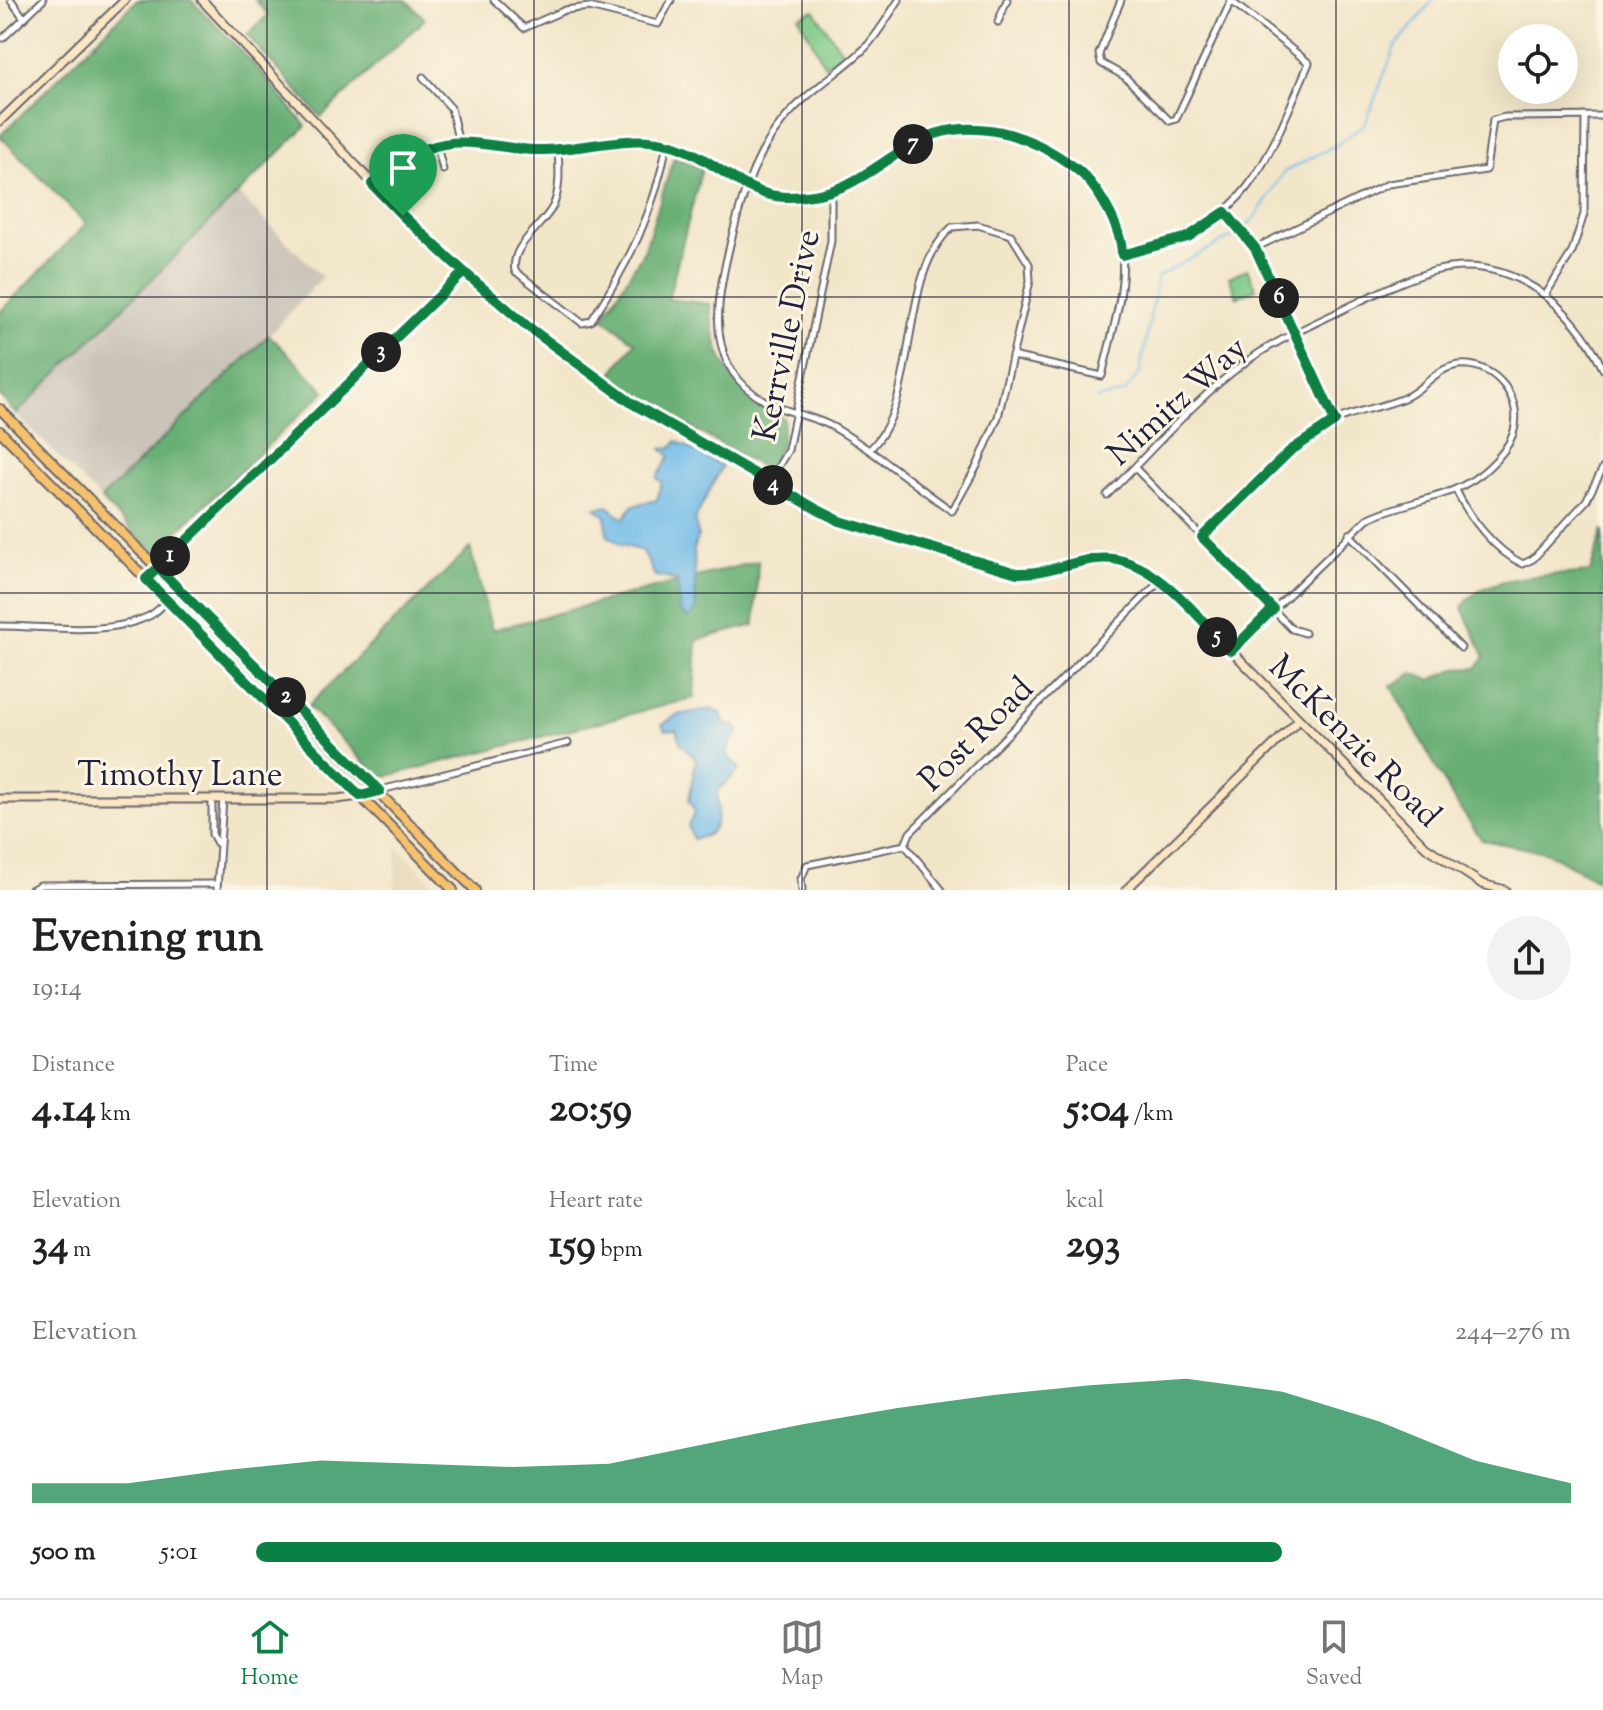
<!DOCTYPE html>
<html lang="en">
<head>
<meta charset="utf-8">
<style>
  :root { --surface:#fff; --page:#f2f2f2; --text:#222; --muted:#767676; --line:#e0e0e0; --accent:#0b8043 }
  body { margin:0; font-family:"Sorts Mill Goudy",serif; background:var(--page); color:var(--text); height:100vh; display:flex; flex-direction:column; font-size:30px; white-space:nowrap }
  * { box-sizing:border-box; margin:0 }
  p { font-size:26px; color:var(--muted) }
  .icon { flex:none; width:44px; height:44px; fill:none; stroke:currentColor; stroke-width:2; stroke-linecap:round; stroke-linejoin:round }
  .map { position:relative; height:890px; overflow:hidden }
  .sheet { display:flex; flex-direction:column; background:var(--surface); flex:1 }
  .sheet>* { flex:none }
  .tools { position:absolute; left:1498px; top:24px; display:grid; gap:16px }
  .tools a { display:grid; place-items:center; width:80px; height:80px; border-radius:50%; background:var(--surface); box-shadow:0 8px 32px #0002; font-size:40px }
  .pin { position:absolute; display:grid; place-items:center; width:68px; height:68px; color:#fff; margin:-82px -34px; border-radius:50% 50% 50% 0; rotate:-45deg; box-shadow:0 0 8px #0007 }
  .pin .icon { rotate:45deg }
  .km { position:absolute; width:40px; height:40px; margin:-20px; border-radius:50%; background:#222; color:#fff; font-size:22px; line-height:40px; text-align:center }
  .round { display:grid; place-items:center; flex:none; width:84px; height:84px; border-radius:42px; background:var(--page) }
  .headline { display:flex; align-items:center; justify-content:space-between; height:136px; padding:0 32px }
  h1 { font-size:44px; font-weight:700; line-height:60px }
  .figures { display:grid; grid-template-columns:repeat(3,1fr); gap:12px; height:136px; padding:8px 32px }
  .figures div { display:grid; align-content:center }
  .figures b { font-size:40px; font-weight:700 }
  .figures small { font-size:22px; font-weight:400 }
  .figures p { font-size:22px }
  .chart { height:224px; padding:16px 32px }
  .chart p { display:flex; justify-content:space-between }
  .chart svg { width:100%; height:144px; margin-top:8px; fill:var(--accent); opacity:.7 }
  ul { padding:0 32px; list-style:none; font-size:26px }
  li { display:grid; grid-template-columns:128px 96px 1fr; align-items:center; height:60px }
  li i { height:20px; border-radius:10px; background:var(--accent) }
  .dock { display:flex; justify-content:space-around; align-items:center; height:112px; border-top:2px solid var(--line); background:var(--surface); font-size:22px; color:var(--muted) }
  .dock a { display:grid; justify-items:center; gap:4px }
  .dock .on { color:var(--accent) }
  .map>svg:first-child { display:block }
  .built { fill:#e6d5b7 }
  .industrial { fill:#cac3b8 }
  .green { fill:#7fcb89; stroke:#507662; stroke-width:2 }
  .forest { fill:#67af75; stroke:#446858; stroke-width:2 }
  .water { fill:#70bbe9; stroke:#496e92; stroke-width:2 }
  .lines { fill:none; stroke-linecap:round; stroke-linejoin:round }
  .stream { stroke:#70bbe9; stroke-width:2 }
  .street-casing { stroke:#6b676d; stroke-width:9 }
  .secondary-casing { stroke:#6b676d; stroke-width:11 }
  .primary-casing { stroke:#6b676d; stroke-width:12 }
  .street { stroke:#fff; stroke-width:5 }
  .secondary { stroke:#fce6c4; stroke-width:7 }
  .primary { stroke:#f7c06c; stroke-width:8 }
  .route-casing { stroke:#fff; stroke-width:16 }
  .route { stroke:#0b8043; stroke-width:10 }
  .grid { fill:none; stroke:#22223b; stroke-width:2; stroke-opacity:0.55 }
  .labels { text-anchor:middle; stroke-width:6; stroke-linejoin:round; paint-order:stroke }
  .street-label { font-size:34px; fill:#22223b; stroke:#fcf5e5 }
</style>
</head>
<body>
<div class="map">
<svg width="1603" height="890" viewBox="0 0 1603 890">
  <rect width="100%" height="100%" fill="#fcf5e5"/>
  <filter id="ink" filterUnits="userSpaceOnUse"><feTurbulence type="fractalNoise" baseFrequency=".0125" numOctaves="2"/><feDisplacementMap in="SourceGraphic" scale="16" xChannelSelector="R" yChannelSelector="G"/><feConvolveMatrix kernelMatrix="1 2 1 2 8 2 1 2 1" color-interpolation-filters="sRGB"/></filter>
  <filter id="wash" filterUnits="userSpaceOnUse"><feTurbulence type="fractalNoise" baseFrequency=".006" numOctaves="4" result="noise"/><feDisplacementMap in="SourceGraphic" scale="32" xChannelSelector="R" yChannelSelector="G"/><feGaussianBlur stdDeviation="1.8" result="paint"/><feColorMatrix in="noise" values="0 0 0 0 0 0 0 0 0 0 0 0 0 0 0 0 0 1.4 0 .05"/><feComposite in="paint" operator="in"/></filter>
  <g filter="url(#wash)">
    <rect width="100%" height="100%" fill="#f2e6c9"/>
    <polygon class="built" points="396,845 440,890 395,890"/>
    <polygon class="industrial" points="237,193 322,277 269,335 101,499 16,414"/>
    <g class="green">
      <polygon points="814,10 843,53 825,66 799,17"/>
      <polygon points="1247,269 1256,289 1237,297 1229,277"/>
    </g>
    <g class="forest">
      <polygon points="137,0 191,0 251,61 306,126 16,414 0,396 0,312 86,224 0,136"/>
      <polygon points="255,0 406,0 425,19 321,117 247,35 268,15"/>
      <path d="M 674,157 L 702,168 L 668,299 L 710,304 C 715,366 733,386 784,419 L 781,444 L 771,466 L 763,468 L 658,409 L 610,376 L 635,342 L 603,318 L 644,251 Z"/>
      <polygon points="269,335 325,391 154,553 101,499"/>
      <path d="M 1603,529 L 1603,883 L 1546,852 L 1482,840 L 1453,798 L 1391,686 L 1413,673 L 1430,680 L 1455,669 L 1477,668 L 1485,657 L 1462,608 C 1485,571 1551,577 1590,572 Z"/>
      <polygon points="470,548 492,630 758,561 755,625 697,640 694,698 380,778 308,706"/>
    </g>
    <g class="water">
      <polygon points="677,441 722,466 695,519 698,536 694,549 696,609 689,618 680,611 677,580 655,576 643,551 621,545 607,535 606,516 595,508 608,506 624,519 632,506 657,500 662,482 657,478 670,456 662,449 672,447"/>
      <path d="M 712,709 L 721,713 L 725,724 L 735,726 L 739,731 L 730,743 L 727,755 L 740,769 L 717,791 C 719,813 722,836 693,839 L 688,826 L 695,812 L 689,800 L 696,759 L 681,744 L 676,730 L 665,730 L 662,725 L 677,715 Z"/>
    </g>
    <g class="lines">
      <g class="stream">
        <polyline points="1243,228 1254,219 1284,172 1336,145 1365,124 1395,47 1433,0"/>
        <polyline points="1096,399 1125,393 1140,372 1158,276 1237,234"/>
      </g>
    </g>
  </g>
  <g filter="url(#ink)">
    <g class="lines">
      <g class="street-casing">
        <g id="street">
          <polyline points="11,0 24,18"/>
          <polyline points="494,0 524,28 565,10 589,7 658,24 671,0"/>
          <polyline points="1121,0 1099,54 1101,63 1124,76 1170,121 1176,119 1231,1"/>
          <polyline points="998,22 1007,0"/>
          <polyline points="3,38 43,0"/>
          <polyline points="423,77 451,108 459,144"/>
          <polyline points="437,146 443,170"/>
          <path d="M 558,149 C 559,167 561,189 553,206 C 542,228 510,245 515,271 L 582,323 L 591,321 C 629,263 654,213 667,144"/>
          <path d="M 372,184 C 394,165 416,148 445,144 C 475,139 506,150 536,150 C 582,151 627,131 674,146 C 713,158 740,191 782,196 C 850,205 878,153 935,136 C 1002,115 1071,145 1104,206 C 1111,220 1121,235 1122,251 C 1126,293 1111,335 1102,376 L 1012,356"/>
          <polyline points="1225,212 1255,248 1335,421"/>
          <polyline points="1255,248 1388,184 1486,170 1493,120 1505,117 1603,116"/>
          <path d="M 1122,255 C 1249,228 1262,171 1309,63 L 1230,0"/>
          <polyline points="1546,294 1572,252 1584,214 1585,116"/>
          <path d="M 869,450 C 922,402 896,277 952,227 L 978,225 L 1011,235 L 1029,264 L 1030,281 L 998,417 L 977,466 L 952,511 C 912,483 875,451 833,427 C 811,415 786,413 765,401 C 704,367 716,304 729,249 C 740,204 752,159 782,122 C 806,92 837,75 864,49 C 877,36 888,16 899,0"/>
          <polyline points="1135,468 1292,629 1305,633"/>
          <polyline points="769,482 788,450 831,241 831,193"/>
          <path d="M 1456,490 C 1469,517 1495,551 1523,564 L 1533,559 L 1586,501 L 1603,468"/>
          <path d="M 1107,495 C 1151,452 1193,401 1243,364 C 1274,341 1310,326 1344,309 C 1373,295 1402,280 1434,271 C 1509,252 1574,305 1603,369"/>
          <polyline points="1349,534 1461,648"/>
          <path d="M 1202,537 C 1243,497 1282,447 1334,421 C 1357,409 1385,408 1408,396 C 1427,386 1436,368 1459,365 C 1496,362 1525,400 1513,434 C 1508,448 1498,459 1488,468 C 1453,501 1407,499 1367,519 L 1231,651"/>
          <polyline points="147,578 464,272"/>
          <path d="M 0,626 C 46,626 109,637 151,615 C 161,609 170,597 179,589"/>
          <polyline points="361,795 568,743"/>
          <polyline points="212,799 212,834 217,843"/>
          <polyline points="905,845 942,890"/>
          <polyline points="31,890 40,885 217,884"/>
          <polyline points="217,890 223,799"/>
          <polyline points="802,890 801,879 807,865 905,845 910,833 1159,582"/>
        </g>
      </g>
      <g class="secondary-casing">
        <g id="secondary">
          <path d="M 202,0 L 403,216 L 488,294 L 578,366 L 689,438 L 840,521 L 1017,573 C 1041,573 1062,566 1085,561 C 1135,550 1165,586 1198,617 L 1426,847 L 1482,884 L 1505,890"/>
          <polyline points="0,121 125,0"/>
          <polyline points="0,799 337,799 360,796"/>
          <polyline points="1126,890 1299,720"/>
        </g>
      </g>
      <g class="primary-casing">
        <g id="primary">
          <polyline points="0,409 475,890"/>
          <polyline points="0,431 453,890"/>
        </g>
      </g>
      <use href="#street" class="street"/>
      <use href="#secondary" class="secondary"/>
      <use href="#primary" class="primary"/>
    </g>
  </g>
  <g class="lines" filter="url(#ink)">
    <g class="route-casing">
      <path id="route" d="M 403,216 L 464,272 L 158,568 L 146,579 L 360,796 L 380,791 L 158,568 L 464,272 L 527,326 L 633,404 L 818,510 L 840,521 L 1017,573 C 1045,574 1069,562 1096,559 C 1151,552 1196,616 1231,651 L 1273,609 L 1202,537 L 1290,451 L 1335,421 L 1255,248 L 1225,212 L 1188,237 L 1122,255 C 1122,227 1096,183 1074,167 C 1026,131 961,112 906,148 C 863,175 841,198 786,197 C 742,196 714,157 672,145 C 626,132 582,152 535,150 C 506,149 473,139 444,144 C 415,149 394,165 372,184 L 403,216"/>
    </g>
    <use href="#route" class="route"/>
  </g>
  <path class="grid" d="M 267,0 L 267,890M 534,0 L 534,890M 802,0 L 802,890M 1069,0 L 1069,890M 1336,0 L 1336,890M 0,297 L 1603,297M 0,593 L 1603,593"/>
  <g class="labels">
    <g class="street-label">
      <text transform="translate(785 335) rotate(-78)" y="12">Kerrville Drive</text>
      <text transform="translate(1176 400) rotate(-42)" y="12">Nimitz Way</text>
      <text transform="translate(975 733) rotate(-45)" y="12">Post Road</text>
      <text transform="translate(1356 740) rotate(45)" y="12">McKenzie Road</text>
      <text x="180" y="785">Timothy Lane</text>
    </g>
  </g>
</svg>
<div class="tools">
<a><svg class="icon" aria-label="locate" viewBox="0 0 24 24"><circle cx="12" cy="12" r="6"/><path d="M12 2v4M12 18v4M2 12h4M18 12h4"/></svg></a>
</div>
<div class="pin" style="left:403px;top:216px;background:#1e9e55"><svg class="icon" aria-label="arrive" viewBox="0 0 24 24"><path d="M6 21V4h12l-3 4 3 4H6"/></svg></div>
<b class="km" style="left:170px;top:556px">1</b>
<b class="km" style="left:286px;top:697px">2</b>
<b class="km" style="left:381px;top:352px">3</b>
<b class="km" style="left:773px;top:485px">4</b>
<b class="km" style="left:1217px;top:637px">5</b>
<b class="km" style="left:1279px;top:298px">6</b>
<b class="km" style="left:913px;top:144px">7</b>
</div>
<section class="sheet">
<div class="headline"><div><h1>Evening run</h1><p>19:14</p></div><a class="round"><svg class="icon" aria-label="share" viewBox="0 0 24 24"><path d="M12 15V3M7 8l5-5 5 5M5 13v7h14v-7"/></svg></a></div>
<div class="figures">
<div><p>Distance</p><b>4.14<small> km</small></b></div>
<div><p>Time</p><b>20:59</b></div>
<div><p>Pace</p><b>5:04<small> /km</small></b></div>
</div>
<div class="figures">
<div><p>Elevation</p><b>34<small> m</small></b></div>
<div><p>Heart rate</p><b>159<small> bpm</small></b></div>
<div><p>kcal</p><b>293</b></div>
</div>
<div class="chart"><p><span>Elevation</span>244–276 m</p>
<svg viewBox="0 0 160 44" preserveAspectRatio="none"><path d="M0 44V38L10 38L20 34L30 31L40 32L50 33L60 32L70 26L80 20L90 15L100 11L110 8L120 6L130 10L140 19L150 31L160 38V44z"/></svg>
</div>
<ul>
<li><b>500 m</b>5:01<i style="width:78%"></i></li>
</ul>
</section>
<nav class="dock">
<a class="on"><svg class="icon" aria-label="home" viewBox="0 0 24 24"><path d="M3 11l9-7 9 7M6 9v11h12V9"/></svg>Home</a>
<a><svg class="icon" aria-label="map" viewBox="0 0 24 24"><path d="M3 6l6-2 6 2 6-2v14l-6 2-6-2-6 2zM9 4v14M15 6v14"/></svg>Map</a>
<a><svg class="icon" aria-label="saved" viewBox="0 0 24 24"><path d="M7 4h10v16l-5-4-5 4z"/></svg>Saved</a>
</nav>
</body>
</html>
